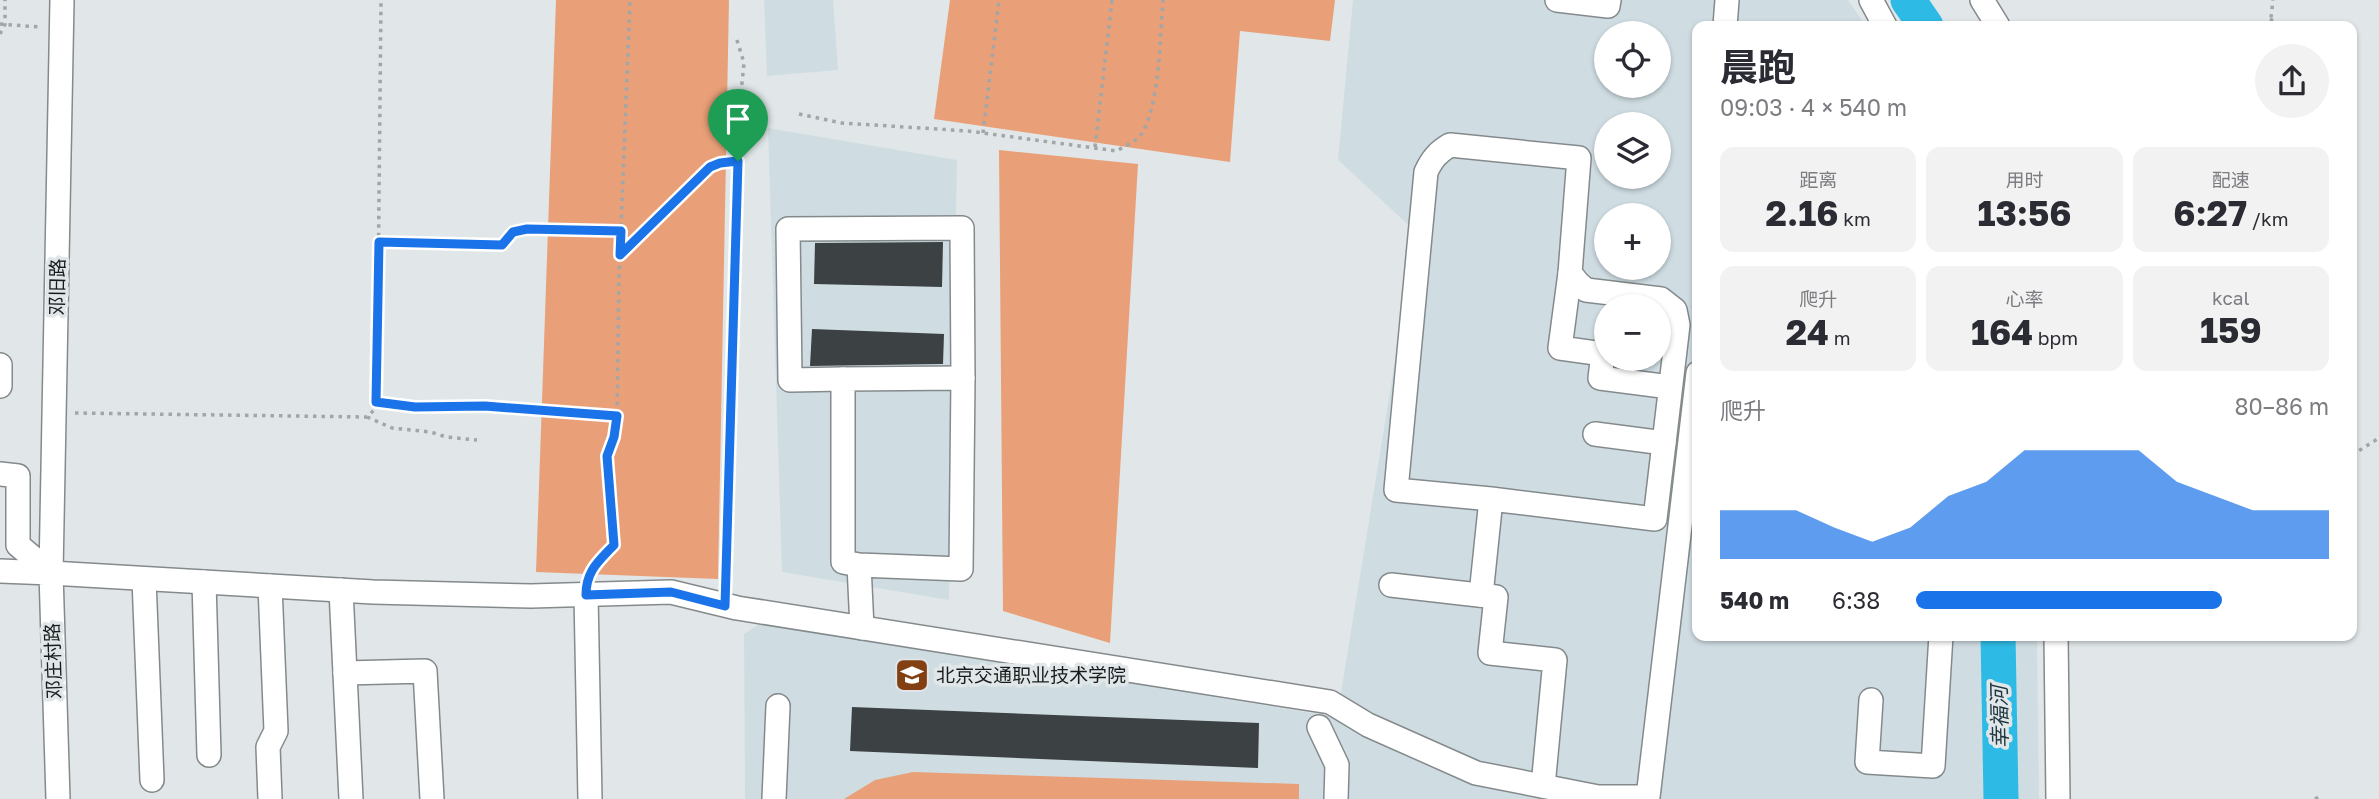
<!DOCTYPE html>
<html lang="zh">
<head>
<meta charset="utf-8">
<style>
  :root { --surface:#fff; --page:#f2f2f3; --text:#2b2b33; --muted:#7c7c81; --accent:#1a73e8 }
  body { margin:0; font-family:"Golos Text","Noto Sans SC",sans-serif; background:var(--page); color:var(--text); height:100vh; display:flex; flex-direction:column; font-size:26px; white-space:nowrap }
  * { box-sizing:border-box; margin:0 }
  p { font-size:23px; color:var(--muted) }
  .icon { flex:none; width:38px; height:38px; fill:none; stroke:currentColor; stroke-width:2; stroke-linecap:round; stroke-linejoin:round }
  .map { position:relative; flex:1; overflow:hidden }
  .details { position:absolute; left:1692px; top:21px; width:665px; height:620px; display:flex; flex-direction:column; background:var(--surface); border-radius:14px; box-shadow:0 2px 5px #0004 }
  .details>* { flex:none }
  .tools { position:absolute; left:1594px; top:21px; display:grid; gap:14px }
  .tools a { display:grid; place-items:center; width:77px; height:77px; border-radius:50%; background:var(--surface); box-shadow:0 2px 5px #0004; font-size:35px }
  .pin { position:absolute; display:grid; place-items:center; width:60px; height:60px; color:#fff; margin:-72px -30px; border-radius:50% 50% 50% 0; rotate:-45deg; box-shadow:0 0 7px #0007 }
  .pin .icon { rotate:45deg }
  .round { display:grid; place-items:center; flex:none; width:74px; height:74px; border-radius:37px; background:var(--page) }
  .overview { display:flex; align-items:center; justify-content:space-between; height:119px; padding:0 28px }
  h1 { font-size:38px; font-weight:700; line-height:52px }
  .metrics { display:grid; grid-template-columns:repeat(3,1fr); gap:10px; height:119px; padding:7px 28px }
  .metrics div { display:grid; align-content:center; border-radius:14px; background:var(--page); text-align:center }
  .metrics b { font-size:35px; font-weight:700 }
  .metrics small { font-size:19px; font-weight:400 }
  .metrics p { font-size:19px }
  .chart { height:196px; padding:14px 28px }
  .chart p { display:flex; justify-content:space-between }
  .chart svg { width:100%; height:126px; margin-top:7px; fill:var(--accent); opacity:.7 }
  ul { padding:0 28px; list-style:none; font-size:23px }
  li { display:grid; grid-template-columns:112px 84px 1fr; align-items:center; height:52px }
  li i { height:18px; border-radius:9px; background:var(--accent) }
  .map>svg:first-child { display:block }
  .built { fill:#cfdde3; fill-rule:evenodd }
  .green { fill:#e9a078 }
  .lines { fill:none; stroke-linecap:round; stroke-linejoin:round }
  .river { stroke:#2dbbe5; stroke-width:35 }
  .building { fill:#3c4143 }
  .minor-casing { stroke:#848a8c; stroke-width:26 }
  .path { stroke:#a1a6a8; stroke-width:3.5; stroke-dasharray:3.5 5; stroke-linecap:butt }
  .minor { stroke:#fff; stroke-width:23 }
  .route-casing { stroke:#fff; stroke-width:14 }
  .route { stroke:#1a73e8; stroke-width:9 }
  .labels { text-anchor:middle; stroke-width:7; stroke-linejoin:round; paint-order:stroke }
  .street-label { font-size:19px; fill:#181b1b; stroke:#e1e7e9 }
  .poi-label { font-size:19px; fill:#181b1b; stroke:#e1e7e9; text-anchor:start }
  .water-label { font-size:21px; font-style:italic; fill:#213840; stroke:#e1e7e9 }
</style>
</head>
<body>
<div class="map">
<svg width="2379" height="799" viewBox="0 0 2379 799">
  <rect width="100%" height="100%" fill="#e1e7e9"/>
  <g class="built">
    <polygon points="764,0 833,0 838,70 767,76"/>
    <path d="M 1353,0 L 1848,0 L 1866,26 L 1698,26 L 1698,635 L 2037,635 L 2039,799 L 745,799 L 744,634 L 759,624 L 1337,717 L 1416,232 L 1338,160 ZM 1606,33 L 1659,33 L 1659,86 L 1606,86 ZM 1606,124 L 1659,124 L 1659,177 L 1606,177 ZM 1606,215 L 1659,215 L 1659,268 L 1606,268 ZM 1606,306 L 1659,306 L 1659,359 L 1606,359 Z"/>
    <polygon points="768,128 957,160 949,600 782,572"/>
  </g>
  <g class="green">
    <polygon points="556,0 729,0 718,579 536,572"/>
    <polygon points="950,0 1335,0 1330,41 1240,31 1230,162 934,119"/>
    <polygon points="999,150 1138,164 1110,643 1003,611"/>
    <polygon points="913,772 1299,784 1299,799 844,799 875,780"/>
  </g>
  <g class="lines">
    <g class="river">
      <polyline points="1908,0 1926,26"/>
      <polyline points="1998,635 2001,799"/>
    </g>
  </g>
  <g class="building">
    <polygon points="943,242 942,287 814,284 815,243"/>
    <polygon points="812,329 944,334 943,364 810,366"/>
    <polygon points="852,707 1259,723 1258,768 850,751"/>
  </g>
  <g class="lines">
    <g class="minor-casing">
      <g id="minor">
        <polyline points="1557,0 1608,6 1609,0"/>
        <polyline points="1871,0 1885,26"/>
        <polyline points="1982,0 1998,26"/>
        <polyline points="1725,26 1727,0"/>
        <polyline points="1570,273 1560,348 1603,354 1600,378 1670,387"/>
        <polyline points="0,365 0,386"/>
        <polyline points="843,379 790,380 788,229 962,228 963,378"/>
        <polyline points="1595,434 1664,443"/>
        <polyline points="0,474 18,476 18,545 51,573 373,592 531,596 671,592 737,608 1330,702 1368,725 1476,773 1598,797 1648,797 1698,373"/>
        <polyline points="859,565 961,569 963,378 843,379 843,562 859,565 862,628"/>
        <polyline points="0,571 51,573 58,799"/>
        <polyline points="51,573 62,0"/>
        <polyline points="144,579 152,780"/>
        <polyline points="204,582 209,755"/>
        <polyline points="1391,585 1496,597 1490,653 1555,660 1543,786"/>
        <polyline points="270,586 276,731 268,747 270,799"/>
        <polyline points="341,590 351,799"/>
        <polyline points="586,595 590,799"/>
        <path d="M 1481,595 L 1491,499 L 1655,519 L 1678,325 L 1675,310 L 1661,299 L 1586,290 L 1578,283 L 1570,273 L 1579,158 L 1450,145 C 1438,152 1432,159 1426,172 L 1396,490 L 1491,499"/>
        <polyline points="2056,635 2058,799"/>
        <polyline points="345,673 425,671 432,799"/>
        <polyline points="1871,700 1867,762 1933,766 1941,635"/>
        <polyline points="1319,727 1337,765 1336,799"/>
        <polyline points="774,799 778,706"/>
      </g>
    </g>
    <g class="path">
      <polyline points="2270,19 2282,26"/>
      <polyline points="0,24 40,27"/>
      <polyline points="2270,26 2273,0"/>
      <polyline points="0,34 5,24 5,0"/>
      <path d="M 799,114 L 842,123 L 968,131 L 1117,151 C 1124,146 1135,142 1140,136 C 1160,109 1160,34 1163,0"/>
      <polyline points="983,133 999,0"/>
      <polyline points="1095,147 1112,0"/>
      <polyline points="378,242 502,245 513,232 527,229 621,231"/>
      <polyline points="621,254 710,167 720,163 738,161"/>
      <polyline points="376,402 415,407 485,406 617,416"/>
      <polyline points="75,413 367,417 374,410 377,395 381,0"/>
      <polyline points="367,417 392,428 431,432 446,437 477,440"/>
      <polyline points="2352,455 2379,438"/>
      <polyline points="590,573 614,545 607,456 614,437 617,416 619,278 630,0"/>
      <polyline points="725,586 740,103 744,63 736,37"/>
      <polyline points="2315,799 2319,797"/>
    </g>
    <use href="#minor" class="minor"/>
  </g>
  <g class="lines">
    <g class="route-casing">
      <path id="route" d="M 738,161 L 725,606 L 671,592 L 586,595 C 586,571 598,562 614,545 L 607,456 L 614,437 L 617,416 L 485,406 L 415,407 L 376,402 L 379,242 L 502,245 L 513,232 L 527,229 L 621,231 L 620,255 L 710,167 L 720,163 Z"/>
    </g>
    <use href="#route" class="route"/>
  </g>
  <defs>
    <g id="university-square" transform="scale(1.75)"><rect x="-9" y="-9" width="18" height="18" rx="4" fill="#834012" stroke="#e1e7e9"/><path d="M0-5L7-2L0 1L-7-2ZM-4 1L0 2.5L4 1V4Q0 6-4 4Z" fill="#fff"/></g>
  </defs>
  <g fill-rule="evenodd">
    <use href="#university-square" x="912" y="675"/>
  </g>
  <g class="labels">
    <g class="street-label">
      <text transform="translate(57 287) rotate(-89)" y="7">邓旧路</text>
      <text transform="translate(53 661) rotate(-92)" y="7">邓庄村路</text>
    </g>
    <g class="poi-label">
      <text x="936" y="682">北京交通职业技术学院</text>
    </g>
    <g class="water-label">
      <text transform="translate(2000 717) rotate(-91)" y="7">幸福河</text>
    </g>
  </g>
</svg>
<div class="tools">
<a><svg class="icon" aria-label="locate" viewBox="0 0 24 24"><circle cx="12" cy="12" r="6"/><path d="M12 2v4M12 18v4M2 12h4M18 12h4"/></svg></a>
<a><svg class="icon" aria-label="layers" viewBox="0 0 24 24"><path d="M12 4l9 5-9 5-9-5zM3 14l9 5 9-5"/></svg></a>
<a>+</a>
<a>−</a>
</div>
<div class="pin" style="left:738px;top:161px;background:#1e9e55"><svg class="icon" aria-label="arrive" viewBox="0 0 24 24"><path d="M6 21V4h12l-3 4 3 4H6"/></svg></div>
<section class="details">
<div class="overview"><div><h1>晨跑</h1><p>09:03 · 4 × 540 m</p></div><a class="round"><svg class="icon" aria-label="share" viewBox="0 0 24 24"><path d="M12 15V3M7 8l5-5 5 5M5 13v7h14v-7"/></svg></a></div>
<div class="metrics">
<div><p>距离</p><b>2.16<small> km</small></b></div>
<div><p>用时</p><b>13:56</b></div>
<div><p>配速</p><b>6:27<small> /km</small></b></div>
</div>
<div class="metrics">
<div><p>爬升</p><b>24<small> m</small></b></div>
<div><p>心率</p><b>164<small> bpm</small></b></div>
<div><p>kcal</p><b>159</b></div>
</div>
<div class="chart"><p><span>爬升</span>80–86 m</p>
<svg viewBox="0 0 160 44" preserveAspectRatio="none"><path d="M0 44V27L10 27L20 27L30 33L40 38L50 33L60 22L70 17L80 6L90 6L100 6L110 6L120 17L130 22L140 27L150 27L160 27V44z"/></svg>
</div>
<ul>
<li><b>540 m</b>6:38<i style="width:74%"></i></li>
</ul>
</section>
</div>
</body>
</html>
